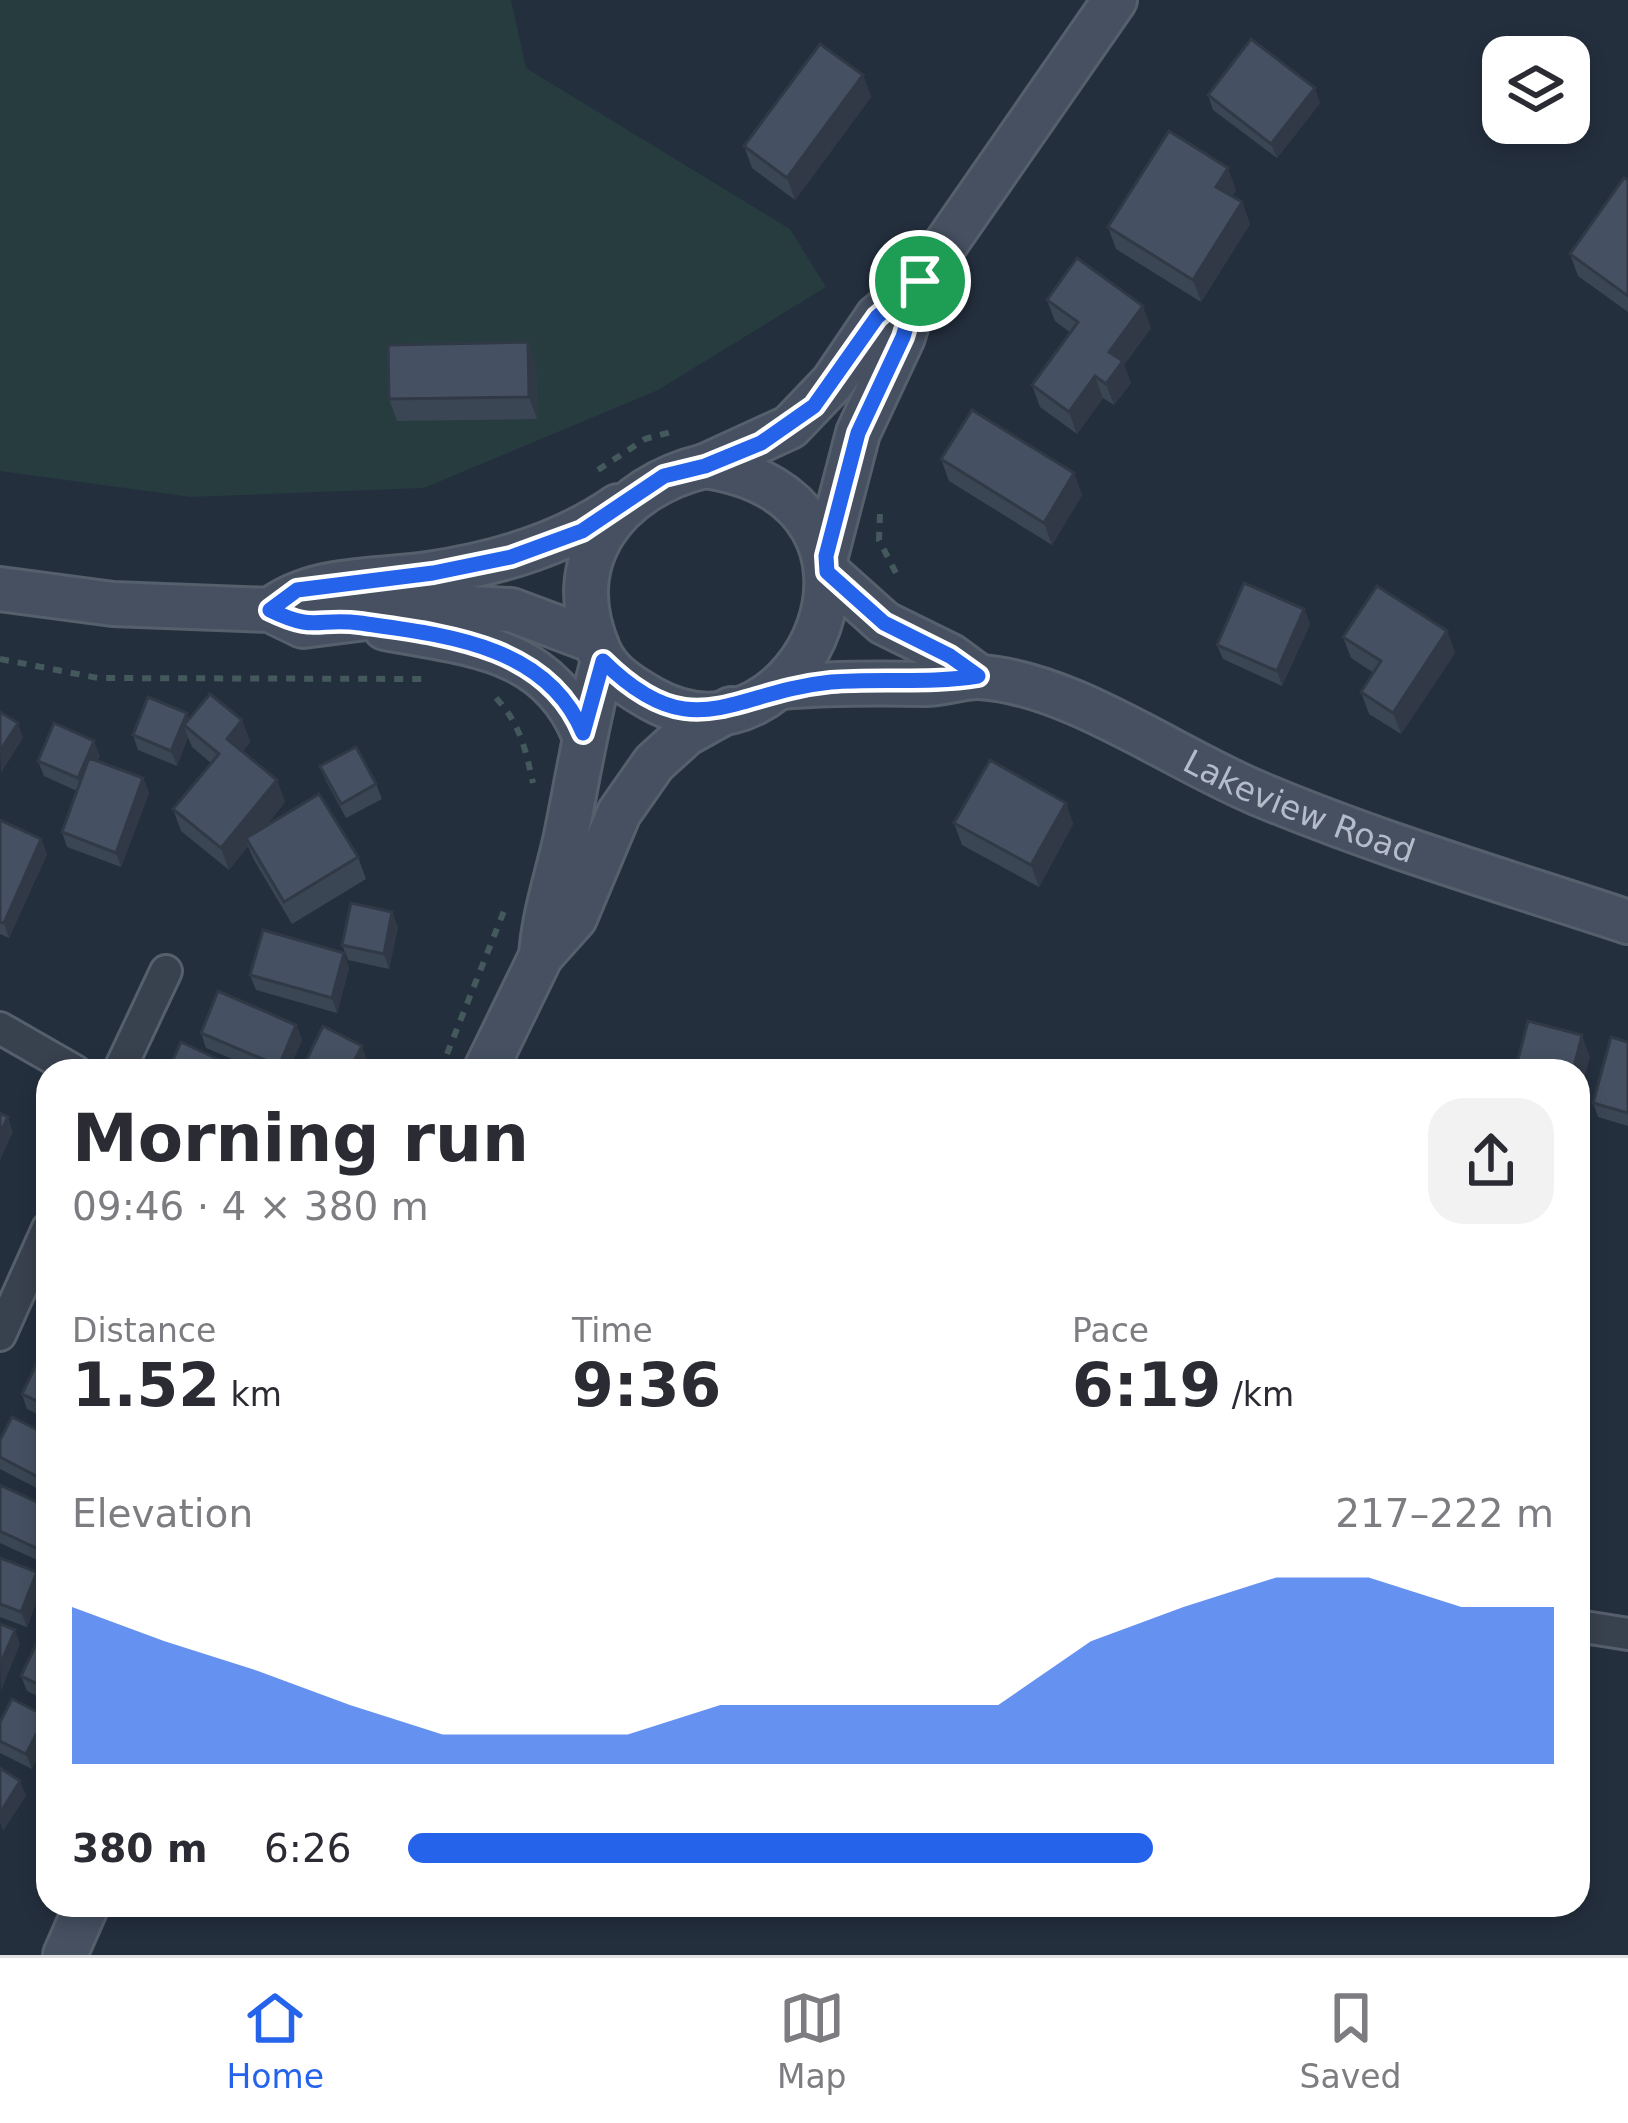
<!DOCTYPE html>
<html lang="en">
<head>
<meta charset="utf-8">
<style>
  :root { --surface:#fff; --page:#f2f2f3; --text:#2b2b33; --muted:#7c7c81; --line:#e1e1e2; --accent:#2563eb }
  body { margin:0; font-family:"DejaVu Sans",sans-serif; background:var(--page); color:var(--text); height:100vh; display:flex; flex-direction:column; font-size:45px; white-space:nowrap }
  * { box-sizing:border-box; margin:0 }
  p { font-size:39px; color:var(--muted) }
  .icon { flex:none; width:66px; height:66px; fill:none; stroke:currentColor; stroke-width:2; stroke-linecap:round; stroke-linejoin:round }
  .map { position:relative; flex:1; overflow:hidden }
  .side { position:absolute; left:36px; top:1059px; width:1554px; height:858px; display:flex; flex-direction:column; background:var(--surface); border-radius:36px; box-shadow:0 6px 18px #0003 }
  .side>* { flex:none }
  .buttons { position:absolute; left:1482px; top:36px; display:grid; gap:24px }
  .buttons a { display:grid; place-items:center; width:108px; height:108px; border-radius:24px; background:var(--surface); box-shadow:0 6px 18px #0003; font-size:60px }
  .pin { position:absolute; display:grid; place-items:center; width:102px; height:102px; color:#fff; margin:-51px; border:6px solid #fff; border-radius:50%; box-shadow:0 3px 12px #0007 }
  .round { display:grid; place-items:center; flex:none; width:126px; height:126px; border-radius:36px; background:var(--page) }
  .head { display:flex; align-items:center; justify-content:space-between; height:204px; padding:0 36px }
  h1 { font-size:66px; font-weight:700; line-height:90px }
  .stats { display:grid; grid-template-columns:repeat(3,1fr); gap:18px; height:204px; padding:12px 36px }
  .stats div { display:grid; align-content:center }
  .stats b { font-size:60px; font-weight:700 }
  .stats small { font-size:33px; font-weight:400 }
  .stats p { font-size:33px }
  .chart { height:336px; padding:24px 36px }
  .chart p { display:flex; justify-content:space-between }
  .chart svg { width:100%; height:216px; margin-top:12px; fill:var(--accent); opacity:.7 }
  ul { padding:0 36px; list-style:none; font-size:39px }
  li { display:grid; grid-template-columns:192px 144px 1fr; align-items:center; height:90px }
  li i { height:30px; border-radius:15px; background:var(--accent) }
  .dock { display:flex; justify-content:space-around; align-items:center; height:168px; border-top:3px solid var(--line); background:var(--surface); font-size:33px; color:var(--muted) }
  .dock a { display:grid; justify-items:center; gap:6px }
  .dock .on { color:var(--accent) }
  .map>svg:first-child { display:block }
  .green { fill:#263c3f }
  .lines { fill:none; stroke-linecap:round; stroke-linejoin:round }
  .street-casing { stroke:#565f6c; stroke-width:36 }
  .secondary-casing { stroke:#565f6c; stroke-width:48 }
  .path { stroke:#44595c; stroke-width:6; stroke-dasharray:9 9; stroke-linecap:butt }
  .street { stroke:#38414e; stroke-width:30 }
  .secondary { stroke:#465061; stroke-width:42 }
  .wall { fill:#3b4654 }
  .shaded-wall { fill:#303945 }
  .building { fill:#455162; stroke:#303945; stroke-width:3 }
  .route-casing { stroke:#fff; stroke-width:24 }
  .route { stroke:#2563eb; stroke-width:15 }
  .labels { text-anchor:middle; stroke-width:10; stroke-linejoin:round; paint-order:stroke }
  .street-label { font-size:33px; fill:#b4bcc9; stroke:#1d2633 }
</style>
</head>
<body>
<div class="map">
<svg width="1628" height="1955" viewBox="0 0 1628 1955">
  <rect width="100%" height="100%" fill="#242f3e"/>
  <polygon class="green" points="0,0 511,0 526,68 790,229 826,287 658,390 424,488 191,497 0,471"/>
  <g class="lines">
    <g class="street-casing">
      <g id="street">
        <polyline points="0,1028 75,1071"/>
        <polyline points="119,1071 166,971"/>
        <polyline points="0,1335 48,1228"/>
        <polyline points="1578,1626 1628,1634"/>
      </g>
    </g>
    <g class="secondary-casing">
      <g id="secondary">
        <path d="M 705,466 C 929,499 802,783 652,699 C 631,687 609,674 599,651 C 559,559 617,487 705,466 Z"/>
        <polyline points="705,466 790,427 833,382 877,317 920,281 1115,0"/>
        <polyline points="826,556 858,433 903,337 920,282"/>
        <polyline points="827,572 884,623 951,656 978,676"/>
        <polyline points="0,589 113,604 270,610 303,626 451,607 511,610 594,641"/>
        <path d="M 270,610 C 315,576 373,582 428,574 C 496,564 562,545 618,506"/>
        <path d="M 385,628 C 467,644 547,646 583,733"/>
        <path id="s1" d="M 781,687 C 830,683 877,683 926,684 C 944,684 963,676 980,677 C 1071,683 1173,758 1257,793 C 1378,844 1504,881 1628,922"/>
        <path d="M 541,956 C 544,913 557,878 566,836 C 578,777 587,719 603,661"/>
        <polyline points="485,1071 541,956 575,918 619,813 654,763 686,734 731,709"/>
        <polyline points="65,1955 87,1905"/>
      </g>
    </g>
    <g class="path">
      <polyline points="598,470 645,439 671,432"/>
      <polyline points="880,514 879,540 899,579"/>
      <polyline points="0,659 98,678 426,679"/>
      <path d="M 496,698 C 520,723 526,751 533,783"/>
      <polyline points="447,1054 506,906"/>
    </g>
    <use href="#street" class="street"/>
    <use href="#secondary" class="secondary"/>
  </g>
  <g class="wall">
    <polygon points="863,75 871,97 795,200 752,168 744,146"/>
    <polygon points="1208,95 1320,103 1277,158 1213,110"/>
    <polygon points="1628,180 1628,312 1578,276 1570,254"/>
    <polygon points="1236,190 1232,196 1242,202 1250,224 1201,302 1116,249 1108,227"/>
    <polygon points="1047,300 1151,328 1124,365 1131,383 1114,405 1103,398 1077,434 1040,407 1032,385 1071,333 1055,321"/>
    <polygon points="536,364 537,419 397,421 389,399"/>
    <polygon points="941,459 1074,473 1082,495 1052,545 949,481"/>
    <polygon points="1304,609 1310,624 1282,686 1223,659 1217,645"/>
    <polygon points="1447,631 1455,653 1401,734 1369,714 1361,692 1374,673 1351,658 1343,637"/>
    <polygon points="189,719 242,720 250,742 242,752 277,780 285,802 265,827 358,857 366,879 292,924 254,860 248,846 229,870 181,831 173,809 211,763 192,747 188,737 177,766 138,750 133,735"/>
    <polygon points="100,756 97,761 143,778 149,793 121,867 67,847 62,832 77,791 44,776 38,761"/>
    <polygon points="320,766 376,784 382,799 346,818 326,781"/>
    <polygon points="1066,803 1073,824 1039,887 962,845 954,823"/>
    <polygon points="0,820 41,839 47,854 9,938 0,934"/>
    <polygon points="398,927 389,969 348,960 342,945"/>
    <polygon points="344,953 349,968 337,1013 256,990 250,975"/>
    <polygon points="296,1025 302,1040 288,1071 261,1071 206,1048 201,1033"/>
    <polygon points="1628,1042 1628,1126 1598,1117 1593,1103"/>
    <polygon points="48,1357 48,1419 27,1409 22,1394"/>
    <polygon points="48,1435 48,1494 0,1469 0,1440"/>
    <polygon points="0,1485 48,1507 48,1565 0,1543"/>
    <polygon points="0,1558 42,1587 27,1627 0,1617"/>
    <polygon points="48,1642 48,1701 27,1691 21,1676"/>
    <polygon points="46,1716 32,1769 0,1753 0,1722"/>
  </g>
  <g class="shaded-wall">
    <polygon points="863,75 871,97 795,200 787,178"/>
    <polygon points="1315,88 1320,103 1277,158 1271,144"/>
    <polygon points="1228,168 1236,190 1224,208 1216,187"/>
    <polygon points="1242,202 1250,224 1201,302 1193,280"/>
    <polygon points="1143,306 1151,328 1124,365 1131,383 1114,405 1106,384 1109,352"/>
    <polygon points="528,342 536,364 537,419 529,397"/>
    <polygon points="1095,376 1103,398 1077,434 1069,412"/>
    <polygon points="1074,473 1082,495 1052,545 1044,523"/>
    <polygon points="1304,609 1310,624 1282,686 1277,671"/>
    <polygon points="1447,631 1455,653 1401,734 1393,713"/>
    <polygon points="187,713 192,728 184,725 188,737 177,766 171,751"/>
    <polygon points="242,720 250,742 235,761 227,739"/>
    <polygon points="18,723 23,738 1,773 0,751"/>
    <polygon points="94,741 100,756 83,793 78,778"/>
    <polygon points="143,778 149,793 121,867 116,853"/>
    <polygon points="277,780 285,802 250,845 246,838 248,846 229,870 221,848"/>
    <polygon points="1066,803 1073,824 1039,887 1031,865"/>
    <polygon points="41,839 47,854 9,938 4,923"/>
    <polygon points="392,912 398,927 389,969 384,954"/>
    <polygon points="344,953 349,968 337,1013 332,998"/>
    <polygon points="296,1025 302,1040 288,1071 280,1071 279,1066"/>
    <polygon points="1582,1035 1590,1057 1578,1102 1578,1071 1573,1071"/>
    <polygon points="362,1046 367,1060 362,1071 349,1071"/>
    <polygon points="8,1117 13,1132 0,1160 0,1133"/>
    <polygon points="37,1572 42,1587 27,1627 21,1612"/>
    <polygon points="15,1630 20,1644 1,1691 0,1665"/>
    <polygon points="46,1716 48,1721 48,1737 32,1769 26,1754"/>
    <polygon points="20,1781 26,1796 3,1831 0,1822 0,1813"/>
  </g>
  <g class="building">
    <polygon points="1251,39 1315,88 1271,144 1208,95"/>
    <polygon points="820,44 863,75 787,178 744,146"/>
    <polygon points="1169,131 1228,168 1216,187 1242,202 1193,280 1108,227"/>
    <polygon points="1624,178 1628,180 1628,296 1570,254"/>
    <polygon points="1077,258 1143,306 1109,352 1123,361 1106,384 1095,376 1069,412 1032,385 1078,322 1047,300"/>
    <polygon points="528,342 529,397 389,399 388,345"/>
    <polygon points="972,410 1074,473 1044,523 941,459"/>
    <polygon points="1244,583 1304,609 1277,671 1217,645"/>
    <polygon points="1377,586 1447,631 1393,713 1361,692 1381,661 1343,637"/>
    <polygon points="210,694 242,720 227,739 277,780 221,848 173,809 219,754 184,725"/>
    <polygon points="148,697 187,713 171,751 133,735"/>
    <polygon points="0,712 18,723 0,751"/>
    <polygon points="54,723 94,741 78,778 38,761"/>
    <polygon points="356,747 376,784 341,804 320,766"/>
    <polygon points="89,758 143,778 116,853 62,832"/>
    <polygon points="990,760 1066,803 1031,865 954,823"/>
    <polygon points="319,794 358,857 284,902 246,838"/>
    <polygon points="0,820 41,839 4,923 0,922"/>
    <polygon points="351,903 392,912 384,954 342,945"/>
    <polygon points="263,930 344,953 332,998 250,975"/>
    <polygon points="218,991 296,1025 279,1066 201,1033"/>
    <polygon points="1528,1021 1582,1035 1573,1071 1515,1071"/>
    <polygon points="323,1026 362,1046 349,1071 321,1071 305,1063"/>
    <polygon points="1611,1037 1628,1042 1628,1113 1593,1103"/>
    <polygon points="181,1042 243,1071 168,1071"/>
    <polygon points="0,1113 8,1117 0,1133"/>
    <polygon points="41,1354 48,1357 48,1406 22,1394"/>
    <polygon points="12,1417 48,1435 48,1482 0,1457 0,1440"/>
    <polygon points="0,1485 48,1507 48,1546 45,1552 0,1531"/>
    <polygon points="0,1558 37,1572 21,1612 0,1604"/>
    <polygon points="0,1624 15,1630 0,1665"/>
    <polygon points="39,1638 48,1642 48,1689 21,1676"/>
    <polygon points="12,1699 46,1716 26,1754 0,1741 0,1722"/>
    <polygon points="0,1768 20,1781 0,1813"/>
  </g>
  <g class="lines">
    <g class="route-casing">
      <path id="route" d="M 920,281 L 903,337 L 858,433 L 826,556 L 827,572 L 884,623 L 950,656 L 978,676 C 929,684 881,678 831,682 C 731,692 693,750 603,661 L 583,733 C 547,645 445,635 360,623 C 317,617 317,633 270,610 L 297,590 L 433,573 L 511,557 L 582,531 L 664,476 L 705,466 L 761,443 L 814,406 L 877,317 Z"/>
    </g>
    <use href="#route" class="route"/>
  </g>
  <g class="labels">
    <g class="street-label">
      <text dy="12" stroke="none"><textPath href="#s1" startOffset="546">Lakeview Road</textPath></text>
    </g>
  </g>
</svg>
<div class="buttons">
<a><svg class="icon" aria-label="layers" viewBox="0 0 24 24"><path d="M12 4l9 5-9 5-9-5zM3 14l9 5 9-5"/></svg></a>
</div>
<div class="pin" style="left:920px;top:281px;background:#1e9e55"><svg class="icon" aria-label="arrive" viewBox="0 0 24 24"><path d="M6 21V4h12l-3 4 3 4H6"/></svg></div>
<section class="side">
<div class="head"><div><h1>Morning run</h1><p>09:46 · 4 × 380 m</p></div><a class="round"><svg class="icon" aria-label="share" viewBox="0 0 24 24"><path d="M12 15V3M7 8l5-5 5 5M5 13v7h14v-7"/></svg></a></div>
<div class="stats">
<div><p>Distance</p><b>1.52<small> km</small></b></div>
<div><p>Time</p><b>9:36</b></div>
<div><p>Pace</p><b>6:19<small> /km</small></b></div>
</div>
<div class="chart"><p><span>Elevation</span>217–222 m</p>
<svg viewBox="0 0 160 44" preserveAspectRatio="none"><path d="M0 44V12L10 19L20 25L30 32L40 38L50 38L60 38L70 32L80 32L90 32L100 32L110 19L120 12L130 6L140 6L150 12L160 12V44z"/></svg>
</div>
<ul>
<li><b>380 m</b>6:26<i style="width:65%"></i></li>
</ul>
</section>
</div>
<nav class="dock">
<a class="on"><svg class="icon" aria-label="home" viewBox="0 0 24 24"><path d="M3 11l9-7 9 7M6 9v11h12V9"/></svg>Home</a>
<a><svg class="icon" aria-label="map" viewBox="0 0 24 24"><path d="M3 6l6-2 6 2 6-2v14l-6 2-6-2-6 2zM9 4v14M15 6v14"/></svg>Map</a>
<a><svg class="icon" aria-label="saved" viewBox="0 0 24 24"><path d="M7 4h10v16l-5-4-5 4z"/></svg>Saved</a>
</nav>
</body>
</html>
